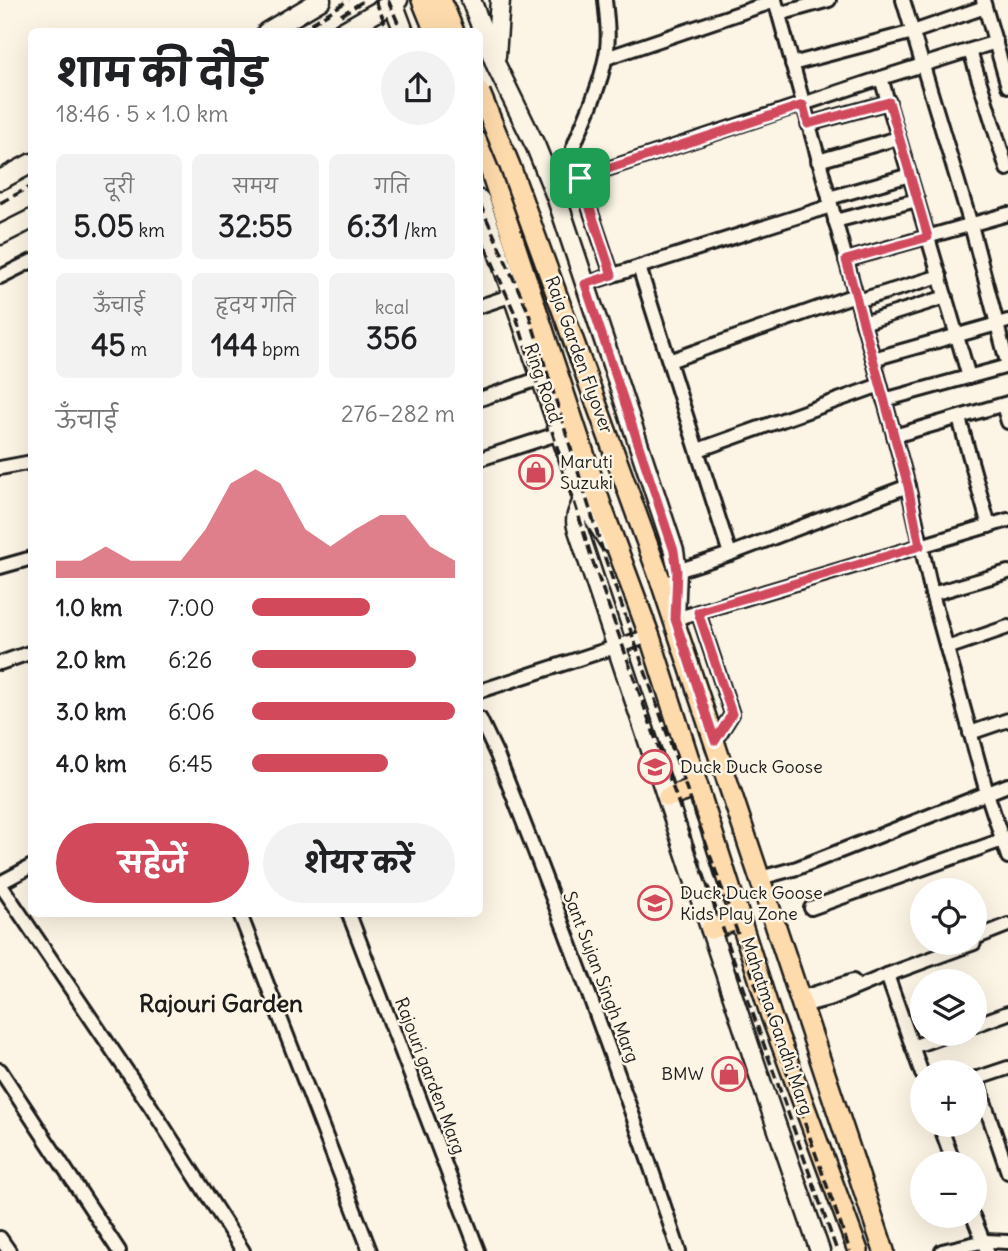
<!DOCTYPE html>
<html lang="hi">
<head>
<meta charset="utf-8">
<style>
  :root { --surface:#fff; --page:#f2f2f2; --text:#202124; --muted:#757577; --accent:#d1495b }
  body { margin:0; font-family:Delius,"Playpen Sans Deva",sans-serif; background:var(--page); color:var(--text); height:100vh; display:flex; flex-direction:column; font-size:26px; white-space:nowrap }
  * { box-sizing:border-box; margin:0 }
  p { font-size:23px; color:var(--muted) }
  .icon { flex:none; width:38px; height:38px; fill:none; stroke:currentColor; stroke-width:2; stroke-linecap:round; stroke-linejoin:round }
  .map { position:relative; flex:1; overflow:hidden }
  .details { position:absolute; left:28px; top:28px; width:455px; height:889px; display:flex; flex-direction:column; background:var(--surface); border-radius:10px; box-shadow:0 7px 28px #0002 }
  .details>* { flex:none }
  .buttons { position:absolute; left:910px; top:878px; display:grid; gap:14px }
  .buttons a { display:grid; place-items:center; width:77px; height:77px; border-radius:50%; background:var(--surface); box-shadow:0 7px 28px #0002; font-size:35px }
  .pin { position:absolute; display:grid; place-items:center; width:60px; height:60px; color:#fff; margin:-30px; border-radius:14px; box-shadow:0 4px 10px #0006 }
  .round { display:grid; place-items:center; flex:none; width:74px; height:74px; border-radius:37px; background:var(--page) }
  .overview { display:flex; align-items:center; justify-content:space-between; height:119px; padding:0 28px }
  h1 { font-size:38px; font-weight:700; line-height:52px }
  .metrics { display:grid; grid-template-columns:repeat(3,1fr); gap:10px; height:119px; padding:7px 28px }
  .metrics div { display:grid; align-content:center; border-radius:10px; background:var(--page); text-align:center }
  .metrics b { font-size:30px; font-weight:700 }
  .metrics small { font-size:19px; font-weight:400 }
  .metrics p { font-size:19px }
  .chart { height:196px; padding:14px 28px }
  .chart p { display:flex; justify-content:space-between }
  .chart svg { width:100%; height:126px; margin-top:7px; fill:var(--accent); opacity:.7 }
  .primary-button { display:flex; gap:14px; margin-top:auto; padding:14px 28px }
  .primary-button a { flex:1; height:80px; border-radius:42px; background:var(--accent); color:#fff; font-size:28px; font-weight:700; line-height:80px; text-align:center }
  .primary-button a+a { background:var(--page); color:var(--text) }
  ul { padding:0 28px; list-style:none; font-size:23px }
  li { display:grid; grid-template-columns:112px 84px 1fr; align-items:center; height:52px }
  li i { height:18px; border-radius:9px; background:var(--accent) }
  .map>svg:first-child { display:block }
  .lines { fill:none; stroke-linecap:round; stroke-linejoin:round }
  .street-casing { stroke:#1c1c1c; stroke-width:18 }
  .secondary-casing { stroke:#1c1c1c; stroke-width:23 }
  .primary-casing { stroke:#1c1c1c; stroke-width:24 }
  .street { stroke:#fcf5e5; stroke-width:12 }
  .secondary { stroke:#fcf5e5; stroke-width:18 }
  .primary { stroke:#fedbac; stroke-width:19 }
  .rail { stroke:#1c1c1c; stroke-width:3.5; stroke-dasharray:10 5; stroke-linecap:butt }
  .primary-bridge-casing { stroke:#1c1c1c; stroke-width:24; stroke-linecap:butt }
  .primary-bridge { stroke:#fedbac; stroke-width:19 }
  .route-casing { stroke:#fff; stroke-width:14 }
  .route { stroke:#d1495b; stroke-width:9 }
  .labels { text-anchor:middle; stroke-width:5; stroke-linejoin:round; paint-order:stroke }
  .street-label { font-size:18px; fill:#1c1c1c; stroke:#fcf5e5 }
  .poi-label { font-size:18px; fill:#1c1c1c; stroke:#fcf5e5; text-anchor:start }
  .district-label { font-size:24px; font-weight:bold; fill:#1c1c1c; stroke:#fcf5e5 }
</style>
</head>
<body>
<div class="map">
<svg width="1008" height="1251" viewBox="0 0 1008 1251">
  <rect width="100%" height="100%" fill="#fcf5e5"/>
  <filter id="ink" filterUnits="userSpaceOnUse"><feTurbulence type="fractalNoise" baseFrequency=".0143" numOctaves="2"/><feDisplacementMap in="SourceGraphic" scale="14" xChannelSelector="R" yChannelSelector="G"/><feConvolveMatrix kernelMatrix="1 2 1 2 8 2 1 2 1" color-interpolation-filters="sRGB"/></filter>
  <g filter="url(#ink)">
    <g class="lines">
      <g class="street-casing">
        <g id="street">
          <path d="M 605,0 C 607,20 610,41 605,60 C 599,91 584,119 573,148 L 572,156 L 612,275"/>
          <polyline points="775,0 908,486 932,594 1008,572"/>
          <polyline points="983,0 1008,86"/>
          <polyline points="779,14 829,0"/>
          <polyline points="970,51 1007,169"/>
          <polyline points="606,58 775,1"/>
          <polyline points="792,64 913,32 985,7"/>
          <polyline points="881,78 969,377"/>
          <polyline points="808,124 889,102"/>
          <polyline points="818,161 898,138"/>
          <polyline points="580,178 881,78 996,42"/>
          <polyline points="829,198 910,175"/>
          <polyline points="835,221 917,200"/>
          <polyline points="846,260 1008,214"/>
          <polyline points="639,267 730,554"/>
          <polyline points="0,277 32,261"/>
          <polyline points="585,284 831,206"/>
          <polyline points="857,301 940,276"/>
          <polyline points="480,306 513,295"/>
          <polyline points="863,323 946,297"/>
          <polyline points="873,359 1008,321"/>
          <polyline points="669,361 855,295"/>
          <polyline points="480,399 541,378"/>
          <polyline points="884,400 1008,366 971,225 903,0"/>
          <polyline points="1003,405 1008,422"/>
          <polyline points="959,418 989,526"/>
          <polyline points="894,436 1008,403"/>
          <polyline points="698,450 880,385"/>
          <polyline points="480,459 560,433"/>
          <polyline points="0,468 32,462"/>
          <polyline points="0,567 32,558"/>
          <polyline points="677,571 730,554 908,486"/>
          <polyline points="932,594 987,793 1008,857"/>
          <polyline points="698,612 732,714 715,741"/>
          <polyline points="675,619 1008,520"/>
          <polyline points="947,648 1008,627"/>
          <polyline points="0,663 32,652"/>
          <polyline points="480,691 649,636"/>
          <path d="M 480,719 L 497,755 C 562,919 624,1084 679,1251"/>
          <polyline points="970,733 1008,720"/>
          <polyline points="760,878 797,868 1008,785"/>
          <polyline points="0,883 32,866"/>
          <polyline points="0,884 151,1107 243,1251"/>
          <polyline points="811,908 1008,838"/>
          <polyline points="240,914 370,1251"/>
          <polyline points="349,914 478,1251"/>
          <polyline points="975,938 1008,925"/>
          <polyline points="887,975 922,1074"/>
          <polyline points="800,998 853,981"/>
          <polyline points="802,1006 832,998 887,975 974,943"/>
          <polyline points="975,1025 1008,1013"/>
          <polyline points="912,1047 949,1034"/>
          <polyline points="0,1070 119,1251"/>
          <polyline points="976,1078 1008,1172"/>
          <polyline points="975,1079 1008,1068"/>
          <polyline points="940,1125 954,1164"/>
          <polyline points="973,1216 987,1251"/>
          <polyline points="0,1238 9,1251"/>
          <polyline points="942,1251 985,1241 1008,1242"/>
        </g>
      </g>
      <g class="secondary-casing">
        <g id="secondary">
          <polyline points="392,0 404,32"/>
          <polyline points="471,0 496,65 536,147 557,199 674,551 677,571 675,619"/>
          <polyline points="267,32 321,0"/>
          <polyline points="342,32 398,0"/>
          <polyline points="496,56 500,0"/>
          <polyline points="0,180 32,163"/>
          <polyline points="480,200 583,500 609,542"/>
          <polyline points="0,235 32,219"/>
          <path d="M 583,500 C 579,510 574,517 577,527 L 762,1084 L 820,1251"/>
        </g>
      </g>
      <g class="primary-casing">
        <g id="primary">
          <polyline points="422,0 435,32"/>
          <polyline points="441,0 454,32"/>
          <polyline points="480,143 491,172 601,505 650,637 771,1016 858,1251"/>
          <polyline points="660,579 884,1251"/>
          <polyline points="668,797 698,787"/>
          <polyline points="711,929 740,918"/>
        </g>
      </g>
      <use href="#street" class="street"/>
      <use href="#secondary" class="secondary"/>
      <use href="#primary" class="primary"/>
      <g class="rail">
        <polyline points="375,0 389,32"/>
        <polyline points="388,0 402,32"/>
        <polyline points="341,15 365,0"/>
        <polyline points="298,32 349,0"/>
        <polyline points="0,203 32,186"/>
        <polyline points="480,204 528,311 605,558 850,1251"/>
        <polyline points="480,234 516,316 593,562 837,1251"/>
      </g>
      <g class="primary-bridge-casing">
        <polyline id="primary-bridge" points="480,93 510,166 660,579"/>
      </g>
      <use href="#primary-bridge" class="primary-bridge"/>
    </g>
  </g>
  <g class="lines" filter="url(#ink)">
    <g class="route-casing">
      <polygon id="route" points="889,102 928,237 846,260 908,486 920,546 698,612 732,714 715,741 675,619 677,571 674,551 585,284 612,275 580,178 803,105 808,124"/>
    </g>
    <use href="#route" class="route"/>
  </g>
  <defs>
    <g id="shop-ring" transform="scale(1.75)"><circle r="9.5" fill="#fcf5e5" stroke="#d1495b" stroke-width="1.5"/><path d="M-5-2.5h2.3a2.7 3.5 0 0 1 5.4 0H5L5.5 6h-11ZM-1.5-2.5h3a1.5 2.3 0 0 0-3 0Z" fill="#d1495b"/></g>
    <g id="school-ring" transform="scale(1.75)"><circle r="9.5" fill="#fcf5e5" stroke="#d1495b" stroke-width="1.5"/><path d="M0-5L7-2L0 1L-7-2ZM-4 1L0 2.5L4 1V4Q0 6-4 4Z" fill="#d1495b"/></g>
  </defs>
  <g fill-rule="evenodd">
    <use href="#shop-ring" x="536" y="472"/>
    <use href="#school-ring" x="655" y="767"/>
    <use href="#school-ring" x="655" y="903"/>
    <use href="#shop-ring" x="729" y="1074"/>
  </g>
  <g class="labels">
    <g class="street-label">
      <text transform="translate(579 355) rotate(70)" y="6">Raja Garden Flyover</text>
      <text transform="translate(543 383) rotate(71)" y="6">Ring Road</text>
      <text transform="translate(601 977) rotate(69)" y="6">Sant Sujan Singh Marg</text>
      <text transform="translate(777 1026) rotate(71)" y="6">Mahatma Gandhi Marg</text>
      <text transform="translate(430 1076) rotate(69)" y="6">Rajouri garden Marg</text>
    </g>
    <g class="poi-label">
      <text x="560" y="468">Maruti<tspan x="560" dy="21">Suzuki</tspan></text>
      <text x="680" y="773">Duck Duck Goose</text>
      <text x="680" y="899">Duck Duck Goose<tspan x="680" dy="21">Kids Play Zone</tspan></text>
      <text x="704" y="1080" text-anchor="end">BMW</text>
    </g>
    <g class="district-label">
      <text x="221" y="1012">Rajouri Garden</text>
    </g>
  </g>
</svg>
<div class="buttons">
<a><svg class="icon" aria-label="locate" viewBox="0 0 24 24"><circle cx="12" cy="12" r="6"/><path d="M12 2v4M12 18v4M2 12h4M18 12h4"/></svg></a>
<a><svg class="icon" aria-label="layers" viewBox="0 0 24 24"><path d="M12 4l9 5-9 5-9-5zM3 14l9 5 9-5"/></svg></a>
<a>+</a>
<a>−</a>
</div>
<div class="pin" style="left:580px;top:178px;background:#1e9e55"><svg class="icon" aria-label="arrive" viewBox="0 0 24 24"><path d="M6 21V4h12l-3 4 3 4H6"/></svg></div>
<section class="details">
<div class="overview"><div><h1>शाम की दौड़</h1><p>18:46 · 5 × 1.0 km</p></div><a class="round"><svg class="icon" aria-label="share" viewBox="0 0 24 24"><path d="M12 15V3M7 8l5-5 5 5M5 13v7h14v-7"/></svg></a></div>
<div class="metrics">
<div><p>दूरी</p><b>5.05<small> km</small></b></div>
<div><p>समय</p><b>32:55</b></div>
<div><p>गति</p><b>6:31<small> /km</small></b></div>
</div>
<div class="metrics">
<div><p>ऊँचाई</p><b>45<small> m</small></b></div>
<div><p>हृदय गति</p><b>144<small> bpm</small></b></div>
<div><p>kcal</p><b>356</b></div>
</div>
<div class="chart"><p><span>ऊँचाई</span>276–282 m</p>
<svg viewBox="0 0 160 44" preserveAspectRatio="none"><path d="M0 44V38L10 38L20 33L30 38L40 38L50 38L60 27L70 11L80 6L90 11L100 27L110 33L120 27L130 22L140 22L150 33L160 38V44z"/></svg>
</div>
<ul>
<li><b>1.0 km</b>7:00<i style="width:58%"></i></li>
<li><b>2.0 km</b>6:26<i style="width:81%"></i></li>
<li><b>3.0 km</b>6:06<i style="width:100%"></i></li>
<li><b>4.0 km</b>6:45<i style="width:67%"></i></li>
</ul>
<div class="primary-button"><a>सहेजें</a><a>शेयर करें</a></div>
</section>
</div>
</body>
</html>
